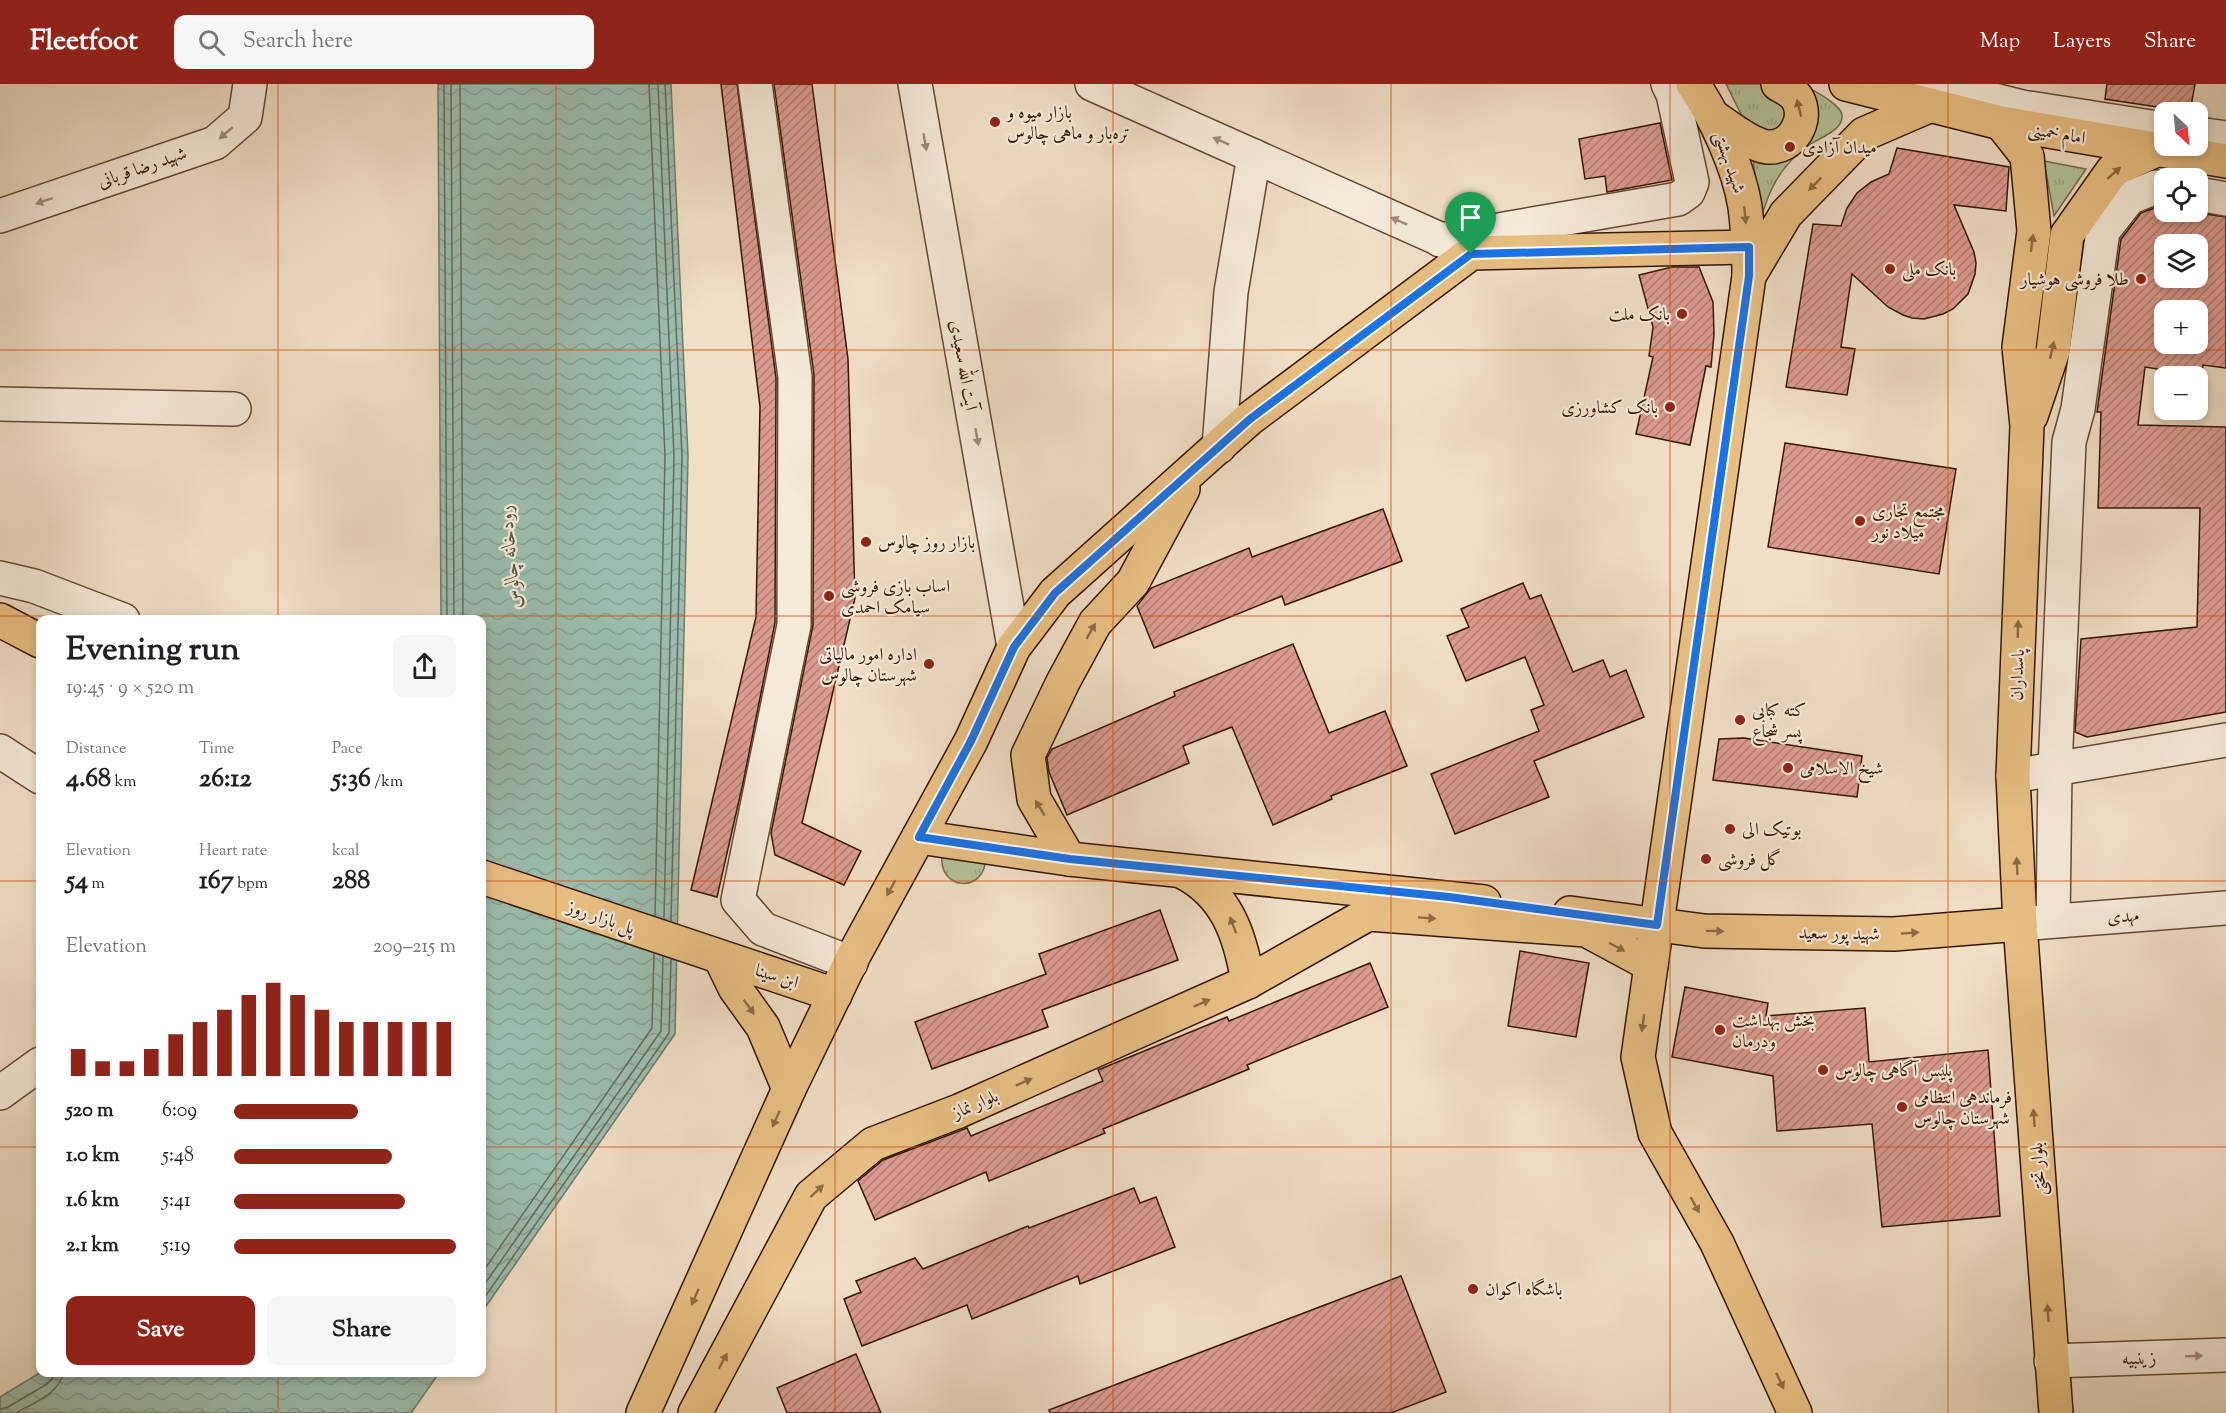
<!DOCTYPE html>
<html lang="en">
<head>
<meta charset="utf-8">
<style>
  :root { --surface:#fff; --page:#f6f6f6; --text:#202124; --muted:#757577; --accent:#8f2418 }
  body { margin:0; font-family:"Sorts Mill Goudy",Amiri,serif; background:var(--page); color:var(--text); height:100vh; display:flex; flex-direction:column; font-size:22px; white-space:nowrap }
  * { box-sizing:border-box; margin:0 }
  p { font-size:20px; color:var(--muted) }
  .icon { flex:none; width:33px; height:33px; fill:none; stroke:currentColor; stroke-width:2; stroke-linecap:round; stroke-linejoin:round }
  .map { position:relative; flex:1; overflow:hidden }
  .side { position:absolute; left:36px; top:531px; width:450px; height:762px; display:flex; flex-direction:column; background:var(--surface); border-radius:12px; box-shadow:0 3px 9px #0003 }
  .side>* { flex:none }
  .needle { width:39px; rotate:154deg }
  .controls { position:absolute; left:2154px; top:18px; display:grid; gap:12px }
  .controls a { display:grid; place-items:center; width:54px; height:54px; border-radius:12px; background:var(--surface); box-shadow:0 3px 9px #0003; font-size:30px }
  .pin { position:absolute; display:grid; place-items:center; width:51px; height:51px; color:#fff; margin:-62px -26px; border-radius:50% 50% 50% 0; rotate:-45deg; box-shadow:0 0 6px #0007 }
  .pin .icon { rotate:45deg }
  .round { display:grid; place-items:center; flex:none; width:63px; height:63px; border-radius:12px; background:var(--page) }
  .overview { display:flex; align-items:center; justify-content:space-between; height:102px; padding:0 30px }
  h1 { font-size:33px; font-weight:700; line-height:45px }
  .metrics { display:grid; grid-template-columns:repeat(3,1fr); gap:9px; height:102px; padding:6px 30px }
  .metrics div { display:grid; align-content:center }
  .metrics b { font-size:26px; font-weight:700 }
  .metrics small { font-size:16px; font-weight:400 }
  .metrics p { font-size:16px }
  .chart { height:168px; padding:12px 30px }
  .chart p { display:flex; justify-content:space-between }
  .chart svg { width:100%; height:108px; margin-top:6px; stroke:var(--accent); stroke-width:6 }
  .action { display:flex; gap:12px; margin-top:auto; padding:12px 30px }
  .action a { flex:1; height:69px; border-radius:12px; background:var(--accent); color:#fff; font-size:24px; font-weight:700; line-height:69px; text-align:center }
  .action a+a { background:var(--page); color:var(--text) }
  ul { padding:0 30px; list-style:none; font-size:20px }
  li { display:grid; grid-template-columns:96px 72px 1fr; align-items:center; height:45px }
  li i { height:15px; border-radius:8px; background:var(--accent) }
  header { display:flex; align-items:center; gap:36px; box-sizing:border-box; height:84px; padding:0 30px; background:var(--accent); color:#fff }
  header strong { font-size:28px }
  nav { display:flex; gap:33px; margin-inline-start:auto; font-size:21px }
  .search { width:420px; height:54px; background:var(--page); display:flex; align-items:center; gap:15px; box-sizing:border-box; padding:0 21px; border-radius:12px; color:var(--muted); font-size:22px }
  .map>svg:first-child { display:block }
  .grass { fill:url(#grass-tufts); stroke:#746c4f; stroke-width:1.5 }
  .water { fill:url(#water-waves); stroke:#727a6b; stroke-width:1.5 }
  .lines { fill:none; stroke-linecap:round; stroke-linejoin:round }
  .shore { stroke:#686a5a; stroke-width:1.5 }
  .building { fill:url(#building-hatch); stroke:#351605; stroke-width:1.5; fill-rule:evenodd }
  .minor-casing { stroke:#644835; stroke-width:36 }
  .major-casing { stroke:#351605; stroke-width:36 }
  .minor { stroke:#f5eada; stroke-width:33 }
  .major { stroke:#e8bf83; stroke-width:33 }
  .oneway { fill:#8e6a44 }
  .oneway2 { fill:#9f8b7a }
  .route-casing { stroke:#fff; stroke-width:12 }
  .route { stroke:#1a73e8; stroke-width:8 }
  .grid { fill:none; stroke:#d6520b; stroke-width:1.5; stroke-opacity:0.55 }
  .poi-dot { fill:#8f2418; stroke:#f5eada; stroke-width:2 }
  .labels { text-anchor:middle; stroke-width:4.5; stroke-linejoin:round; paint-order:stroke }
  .poi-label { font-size:18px; fill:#351605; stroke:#f5eada; text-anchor:start }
  .street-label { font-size:18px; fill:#351605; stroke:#f5eada }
  .water-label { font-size:20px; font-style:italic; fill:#595040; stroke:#f5eada }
</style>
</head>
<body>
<header>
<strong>Fleetfoot</strong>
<div class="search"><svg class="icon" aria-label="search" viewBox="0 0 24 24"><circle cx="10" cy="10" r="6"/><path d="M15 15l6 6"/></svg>Search here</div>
<nav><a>Map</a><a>Layers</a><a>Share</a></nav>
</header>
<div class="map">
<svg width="2226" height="1329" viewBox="0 0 2226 1329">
  <defs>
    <pattern id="grass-tufts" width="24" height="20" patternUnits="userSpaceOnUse" patternTransform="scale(1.5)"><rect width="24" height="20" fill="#b4c299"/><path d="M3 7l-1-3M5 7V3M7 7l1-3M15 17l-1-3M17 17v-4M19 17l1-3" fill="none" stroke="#9ba682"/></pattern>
    <pattern id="water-waves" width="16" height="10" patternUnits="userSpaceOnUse" patternTransform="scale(1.5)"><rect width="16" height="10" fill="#9bbdaf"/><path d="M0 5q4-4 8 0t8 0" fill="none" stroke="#86a295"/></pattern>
    <pattern id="building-hatch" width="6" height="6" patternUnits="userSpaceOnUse" patternTransform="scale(1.5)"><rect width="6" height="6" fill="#db9a8f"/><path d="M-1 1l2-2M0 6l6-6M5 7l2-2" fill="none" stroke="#b27d73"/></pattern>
  </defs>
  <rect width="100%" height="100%" fill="#f0dec6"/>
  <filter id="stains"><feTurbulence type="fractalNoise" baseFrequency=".00333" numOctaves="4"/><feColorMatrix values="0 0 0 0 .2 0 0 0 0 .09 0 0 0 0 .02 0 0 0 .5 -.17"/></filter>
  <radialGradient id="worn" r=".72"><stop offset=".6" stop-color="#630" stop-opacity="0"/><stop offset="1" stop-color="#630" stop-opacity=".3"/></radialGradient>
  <g class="grass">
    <polygon points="1726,0 1760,0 1791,25 1776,51 1747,42"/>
    <path d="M 1802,0 C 1812,6 1841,20 1842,31 C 1844,46 1819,54 1809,61 C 1781,81 1768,106 1760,139 L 1753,74 L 1777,75 Z"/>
    <polygon points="2044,77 2086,85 2054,132"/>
    <path d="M 942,771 L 986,773 C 985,811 938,806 942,771 Z"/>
  </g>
  <g class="water">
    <polygon points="438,0 671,0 688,372 675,950 482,1228 482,536 441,535"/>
    <polygon points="41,1288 439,1288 439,1289 411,1329 0,1329 0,1313"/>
  </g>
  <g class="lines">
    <g class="shore">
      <polyline points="444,0 447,536"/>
      <polyline points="451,0 454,536"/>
      <polyline points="460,0 463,536"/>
      <polyline points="649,0 665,372 655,832"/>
      <polyline points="658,0 674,372 664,835"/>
      <polyline points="665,0 682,372 671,837"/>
      <polyline points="482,1189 652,944 654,870"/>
      <polyline points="482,1204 661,947 663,873"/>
      <polyline points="482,1217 669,949 671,875"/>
      <polyline points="0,1325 8,1323 47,1300 52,1295 54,1288"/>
      <path d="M 16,1329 C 33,1319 60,1310 63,1288"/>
    </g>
  </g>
  <g class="building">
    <polygon points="721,0 737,0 776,294 775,539 743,699 717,813 691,806 756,533 760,323"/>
    <polygon points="774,0 812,0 848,275 855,514 802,739 861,767 844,801 775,771 771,749 813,541 814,291"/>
    <polygon points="2107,0 2195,0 2190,28 2105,15"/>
    <polygon points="1660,39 1672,96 1607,108 1605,92 1585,95 1579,55"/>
    <polygon points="1897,64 2009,83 2006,127 1954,121 1974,168 1976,179 1975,190 1968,210 1953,225 1943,230 1924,235 1912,234 1903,231 1888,223 1852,190 1841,263 1855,265 1847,311 1786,303 1813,140 1841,142 1847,124 1857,109 1871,98 1889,90"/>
    <path d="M 2157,123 L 2164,123 L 2164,128 L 2192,128 L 2226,133 L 2226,284 L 2203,281 L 2202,292 L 2145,283 L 2138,341 L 2226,343 L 2226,628 L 2087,653 L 2075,648 L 2081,555 L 2197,543 L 2200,424 L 2098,424 L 2101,328 L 2097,328 L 2121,155 L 2141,129 ZM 2164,160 L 2198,160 L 2198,194 L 2164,194 ZM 2164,226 L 2198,226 L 2198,260 L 2164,260 Z"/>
    <polygon points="1672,183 1699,183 1713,218 1714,250 1711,283 1706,282 1690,361 1636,350 1653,273 1649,272 1653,243 1639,191"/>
    <polygon points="1785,359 1956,385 1939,490 1768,463"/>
    <polygon points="1383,425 1402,477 1285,521 1282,512 1154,564 1137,522 1151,504 1249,464 1252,473"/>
    <polygon points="1523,499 1530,515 1541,511 1573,588 1603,576 1610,593 1626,586 1644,633 1534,677 1549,713 1455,750 1431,690 1539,647 1531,626 1544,621 1525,573 1466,597 1447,552 1469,543 1461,525"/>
    <polygon points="1293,560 1329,649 1385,627 1407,682 1331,712 1332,715 1273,741 1232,643 1183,662 1189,679 1067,731 1049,688 1047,674 1052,665 1175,612 1174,608"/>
    <polygon points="1744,654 1862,672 1857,713 1713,696 1719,655"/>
    <polygon points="1160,826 1178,876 1042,926 1048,943 932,985 915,938 1046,890 1039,870"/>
    <polygon points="1520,867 1589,879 1576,953 1508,942"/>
    <polygon points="1370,879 1388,923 1247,981 1249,985 1103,1045 1105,1049 989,1097 986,1088 875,1136 858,1097 883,1076 967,1044 971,1052 1103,997 1098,986 1227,933 1229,937"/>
    <polygon points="1685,903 1768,919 1766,932 1865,924 1869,978 1988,966 2000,1132 1882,1143 1872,1040 1777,1047 1773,992 1672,973"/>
    <polygon points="1134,1104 1140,1119 1156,1113 1175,1163 1080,1200 1078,1192 972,1235 967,1221 862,1262 844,1215 861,1208 856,1197 915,1174 923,1185 1028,1142 1029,1144"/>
    <polygon points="1401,1192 1446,1308 1391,1329 1050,1329 1049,1326"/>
    <polygon points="856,1270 881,1329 787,1329 777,1304"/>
  </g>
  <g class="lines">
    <g class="minor-casing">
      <g id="minor">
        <polyline points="755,0 795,293 794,541 738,816 763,845 851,879"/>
        <polyline points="915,0 1014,563"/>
        <polyline points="1092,0 1471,169"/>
        <polyline points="1931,0 2022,23 2164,45"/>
        <polyline points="2198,50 2226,54"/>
        <polyline points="2198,110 2226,115"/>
        <polyline points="0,132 215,59 245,33 250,0"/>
        <polyline points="1440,156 1678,115 1688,108 1692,98 1673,10 1668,0"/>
        <polyline points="0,320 234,325"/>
        <polyline points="1219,363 1231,208 1254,72"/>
        <polyline points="0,494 34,502 123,536"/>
        <polyline points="0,667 40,693"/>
        <polyline points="2013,692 2226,656"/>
        <polyline points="2053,837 2055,685 2069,358 2078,325 2103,147 2129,114 2156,103 2164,105"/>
        <polyline points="2031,839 2226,824"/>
        <polyline points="0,1009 40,980"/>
        <polyline points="2051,1277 2226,1271"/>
      </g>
    </g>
    <g class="major-casing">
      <g id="major">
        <path d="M 1693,0 C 1715,32 1739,84 1745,123 C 1748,146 1749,169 1749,192 L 1638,973 L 1655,1049 L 1717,1159 L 1795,1329"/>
        <polyline points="1846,0 2001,39 2226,77"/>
        <path d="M 1714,33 C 1727,42 1751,61 1767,63 C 1792,65 1810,36 1797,14 C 1792,7 1785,4 1778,0"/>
        <polyline points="2001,39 2027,72 2034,147 2019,263 2027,342 2013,692 2020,840 2056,1329"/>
        <polyline points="1749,192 1786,130 1864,50 1931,21"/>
        <polyline points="2031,332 2053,267 2067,151 2113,86 2156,66"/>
        <polyline points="0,536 40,557"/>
        <polyline points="919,753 1069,775 1484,818"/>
        <polyline points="1069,775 1034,715 1028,671 1063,598 1095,539 1133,498 1183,405"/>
        <path d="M 1181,787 C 1226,809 1240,850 1248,898"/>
        <polyline points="482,793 835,911"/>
        <polyline points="1570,829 1704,847 1894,850 2020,840"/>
        <polyline points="720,873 735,904 763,943 789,1005"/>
        <polyline points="643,1329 789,1005 855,869 971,657 1014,563 1055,509 1249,335 1471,169 1749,163"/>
        <polyline points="695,1329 811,1112 873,1060 959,1027 1248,898 1368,830 1586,846 1651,881"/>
      </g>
    </g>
    <use href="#minor" class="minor"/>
    <use href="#major" class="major"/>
  </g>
  <defs><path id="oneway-solid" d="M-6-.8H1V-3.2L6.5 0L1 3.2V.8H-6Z" transform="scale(1.5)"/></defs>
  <g class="oneway">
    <use href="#oneway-solid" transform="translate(1799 24) rotate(-104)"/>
    <use href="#oneway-solid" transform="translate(2114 89) rotate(-41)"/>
    <use href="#oneway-solid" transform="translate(1815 100) rotate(135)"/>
    <use href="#oneway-solid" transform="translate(1745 131) rotate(84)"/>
    <use href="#oneway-solid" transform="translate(2032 159) rotate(-83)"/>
    <use href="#oneway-solid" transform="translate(2052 266) rotate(-77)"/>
    <use href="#oneway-solid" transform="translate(2018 545) rotate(-88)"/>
    <use href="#oneway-solid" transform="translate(1091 547) rotate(-60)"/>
    <use href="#oneway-solid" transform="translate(1040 724) rotate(-121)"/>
    <use href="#oneway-solid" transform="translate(2017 782) rotate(-93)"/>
    <use href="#oneway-solid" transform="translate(891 804) rotate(119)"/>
    <use href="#oneway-solid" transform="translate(1427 834) rotate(4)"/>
    <use href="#oneway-solid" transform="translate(1233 841) rotate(-111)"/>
    <use href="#oneway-solid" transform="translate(1715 847) rotate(1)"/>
    <use href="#oneway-solid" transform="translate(1910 849) rotate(-4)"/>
    <use href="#oneway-solid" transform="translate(1617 863) rotate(28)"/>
    <use href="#oneway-solid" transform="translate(1202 919) rotate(-24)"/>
    <use href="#oneway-solid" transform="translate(749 923) rotate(54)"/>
    <use href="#oneway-solid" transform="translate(1643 939) rotate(98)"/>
    <use href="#oneway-solid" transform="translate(1024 998) rotate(-24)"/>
    <use href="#oneway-solid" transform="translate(2034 1034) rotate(-94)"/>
    <use href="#oneway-solid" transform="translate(776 1035) rotate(114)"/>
    <use href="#oneway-solid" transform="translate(817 1107) rotate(-43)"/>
    <use href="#oneway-solid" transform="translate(1695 1121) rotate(61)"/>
    <use href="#oneway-solid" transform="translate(695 1213) rotate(114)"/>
    <use href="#oneway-solid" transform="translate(2048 1229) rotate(-94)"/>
    <use href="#oneway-solid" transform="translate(723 1277) rotate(-62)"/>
    <use href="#oneway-solid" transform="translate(1780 1297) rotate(65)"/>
  </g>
  <g class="oneway2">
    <use href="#oneway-solid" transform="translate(226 49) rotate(139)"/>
    <use href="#oneway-solid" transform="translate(1221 57) rotate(-156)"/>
    <use href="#oneway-solid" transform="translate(925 58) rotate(80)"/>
    <use href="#oneway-solid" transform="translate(44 117) rotate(161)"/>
    <use href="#oneway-solid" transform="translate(1399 137) rotate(-156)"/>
    <use href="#oneway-solid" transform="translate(977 353) rotate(80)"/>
    <use href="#oneway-solid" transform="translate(2194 1272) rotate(-2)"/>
  </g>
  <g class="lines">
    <g class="route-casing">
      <polygon id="route" points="1749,163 1749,192 1657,841 1449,813 1070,775 919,753 971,657 1014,563 1055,509 1250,335 1471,170"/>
    </g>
    <use href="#route" class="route"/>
  </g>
  <path class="grid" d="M 278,0 L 278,536M 556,0 L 556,1329M 835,0 L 835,1329M 1113,0 L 1113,1329M 1391,0 L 1391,1329M 1670,0 L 1670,1329M 1948,0 L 1948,1329M 0,266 L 2226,266M 0,532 L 2226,532M 0,797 L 40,797M 482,797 L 2226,797M 0,1063 L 40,1063M 482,1063 L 2226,1063M 278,1288 L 278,1329"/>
  <g class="poi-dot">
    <circle cx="995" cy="38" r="6"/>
    <circle cx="1790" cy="63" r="6"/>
    <circle cx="1890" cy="185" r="6"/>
    <circle cx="2141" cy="195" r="6"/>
    <circle cx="1682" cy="230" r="6"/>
    <circle cx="1670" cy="323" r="6"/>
    <circle cx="1860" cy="437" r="6"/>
    <circle cx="866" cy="458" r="6"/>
    <circle cx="829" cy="512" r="6"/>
    <circle cx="929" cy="580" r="6"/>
    <circle cx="1740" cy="636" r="6"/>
    <circle cx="1788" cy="684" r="6"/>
    <circle cx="1730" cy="745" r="6"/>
    <circle cx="1706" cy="775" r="6"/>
    <circle cx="1720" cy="946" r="6"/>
    <circle cx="1823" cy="986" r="6"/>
    <circle cx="1902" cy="1023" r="6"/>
    <circle cx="1473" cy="1205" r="6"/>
  </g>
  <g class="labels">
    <g class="poi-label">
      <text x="1007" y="34">بازار میوه و<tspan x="1007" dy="21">تره‌بار و ماهی چالوس</tspan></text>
      <text x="1802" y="69">میدان آزادی</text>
      <text x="1902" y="191">بانک ملی</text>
      <text x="2129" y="201" text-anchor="end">طلا فروشی هوشیار</text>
      <text x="1670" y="236" text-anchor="end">بانک ملت</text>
      <text x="1658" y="329" text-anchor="end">بانک کشاورزی</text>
      <text x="1872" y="433">مجتمع تجاری<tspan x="1872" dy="21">میلاد نور</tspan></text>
      <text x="878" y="464">بازار روز چالوس</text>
      <text x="841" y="508">اساب بازی فروشی<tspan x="841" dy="21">سیامک احمدی</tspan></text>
      <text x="917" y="576" text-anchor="end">اداره امور مالیاتی<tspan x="917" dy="21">شهرستان چالوس</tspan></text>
      <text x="1752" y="632">کته کبابی<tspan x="1752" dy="21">پسر شجاع</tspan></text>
      <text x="1800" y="690">شیخ الاسلامی</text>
      <text x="1742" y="751">بوتیک الی</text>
      <text x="1718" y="781">گل فروشی</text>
      <text x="1732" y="942">بخش بهداشت<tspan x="1732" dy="21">ودرمان</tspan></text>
      <text x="1835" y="992">پلیس آگاهی چالوس</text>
      <text x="1914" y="1019">فرماندهی انتظامی<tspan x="1914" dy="21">شهرستان چالوس</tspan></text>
      <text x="1485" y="1211">باشگاه اکوان</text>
    </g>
    <g class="street-label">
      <text transform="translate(2057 49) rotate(10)" y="6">امام خمینی</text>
      <text transform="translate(1730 78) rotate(71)" y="6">شهید بهشتی</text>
      <text transform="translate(142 83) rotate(-19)" y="6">شهید رضا قربانی</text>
      <text transform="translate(964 281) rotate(80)" y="6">آیت الله سعیدی</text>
      <text transform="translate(2017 591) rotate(-88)" y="6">پاسداران</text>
      <text transform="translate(2123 832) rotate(-4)" y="6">مهدی</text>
      <text transform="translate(601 833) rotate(19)" y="6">پل بازار روز</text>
      <text transform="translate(1839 849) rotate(1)" y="6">شهید پور سعید</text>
      <text transform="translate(777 892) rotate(18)" y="6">ابن سینا</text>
      <text transform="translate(975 1020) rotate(-23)" y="6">بلوار نماز</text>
      <text transform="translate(2038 1085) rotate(-94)" y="6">بلوار تختی</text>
      <text transform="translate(2139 1274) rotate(-2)" y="6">زینبیه</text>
    </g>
    <g class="water-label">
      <text transform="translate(509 473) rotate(-95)" y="7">رودخانه چالوس</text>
    </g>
  </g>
  <rect width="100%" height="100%" filter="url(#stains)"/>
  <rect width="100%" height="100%" fill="url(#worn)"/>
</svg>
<div class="controls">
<a><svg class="needle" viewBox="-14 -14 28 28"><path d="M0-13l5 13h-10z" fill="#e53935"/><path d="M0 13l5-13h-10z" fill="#757577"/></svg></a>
<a><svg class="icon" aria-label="locate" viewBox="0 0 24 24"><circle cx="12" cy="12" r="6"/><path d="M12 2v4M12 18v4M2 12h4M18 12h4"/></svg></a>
<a><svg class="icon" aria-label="layers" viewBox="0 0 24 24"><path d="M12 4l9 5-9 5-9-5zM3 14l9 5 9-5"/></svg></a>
<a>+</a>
<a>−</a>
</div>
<div class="pin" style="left:1471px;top:170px;background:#1e9e55"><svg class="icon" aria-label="arrive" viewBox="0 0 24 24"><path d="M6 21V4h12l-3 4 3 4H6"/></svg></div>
<section class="side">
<div class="overview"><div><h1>Evening run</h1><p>19:45 · 9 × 520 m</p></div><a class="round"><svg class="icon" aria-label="share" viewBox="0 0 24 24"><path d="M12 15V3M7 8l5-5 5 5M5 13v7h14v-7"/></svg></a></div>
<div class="metrics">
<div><p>Distance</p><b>4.68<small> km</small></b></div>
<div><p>Time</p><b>26:12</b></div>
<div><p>Pace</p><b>5:36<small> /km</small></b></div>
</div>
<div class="metrics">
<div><p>Elevation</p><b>54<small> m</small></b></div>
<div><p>Heart rate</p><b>167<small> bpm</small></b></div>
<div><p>kcal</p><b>288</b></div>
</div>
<div class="chart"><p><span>Elevation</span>209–215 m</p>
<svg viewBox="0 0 160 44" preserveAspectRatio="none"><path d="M5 44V33M15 44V38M25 44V38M35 44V33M45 44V27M55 44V22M65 44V17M75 44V11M85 44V6M95 44V11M105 44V17M115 44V22M125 44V22M135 44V22M145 44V22M155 44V22"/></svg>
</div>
<ul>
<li><b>520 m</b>6:09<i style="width:56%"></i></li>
<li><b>1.0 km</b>5:48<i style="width:71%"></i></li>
<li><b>1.6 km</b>5:41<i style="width:77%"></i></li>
<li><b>2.1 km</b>5:19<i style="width:100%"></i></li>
</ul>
<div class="action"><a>Save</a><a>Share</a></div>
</section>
</div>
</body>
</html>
